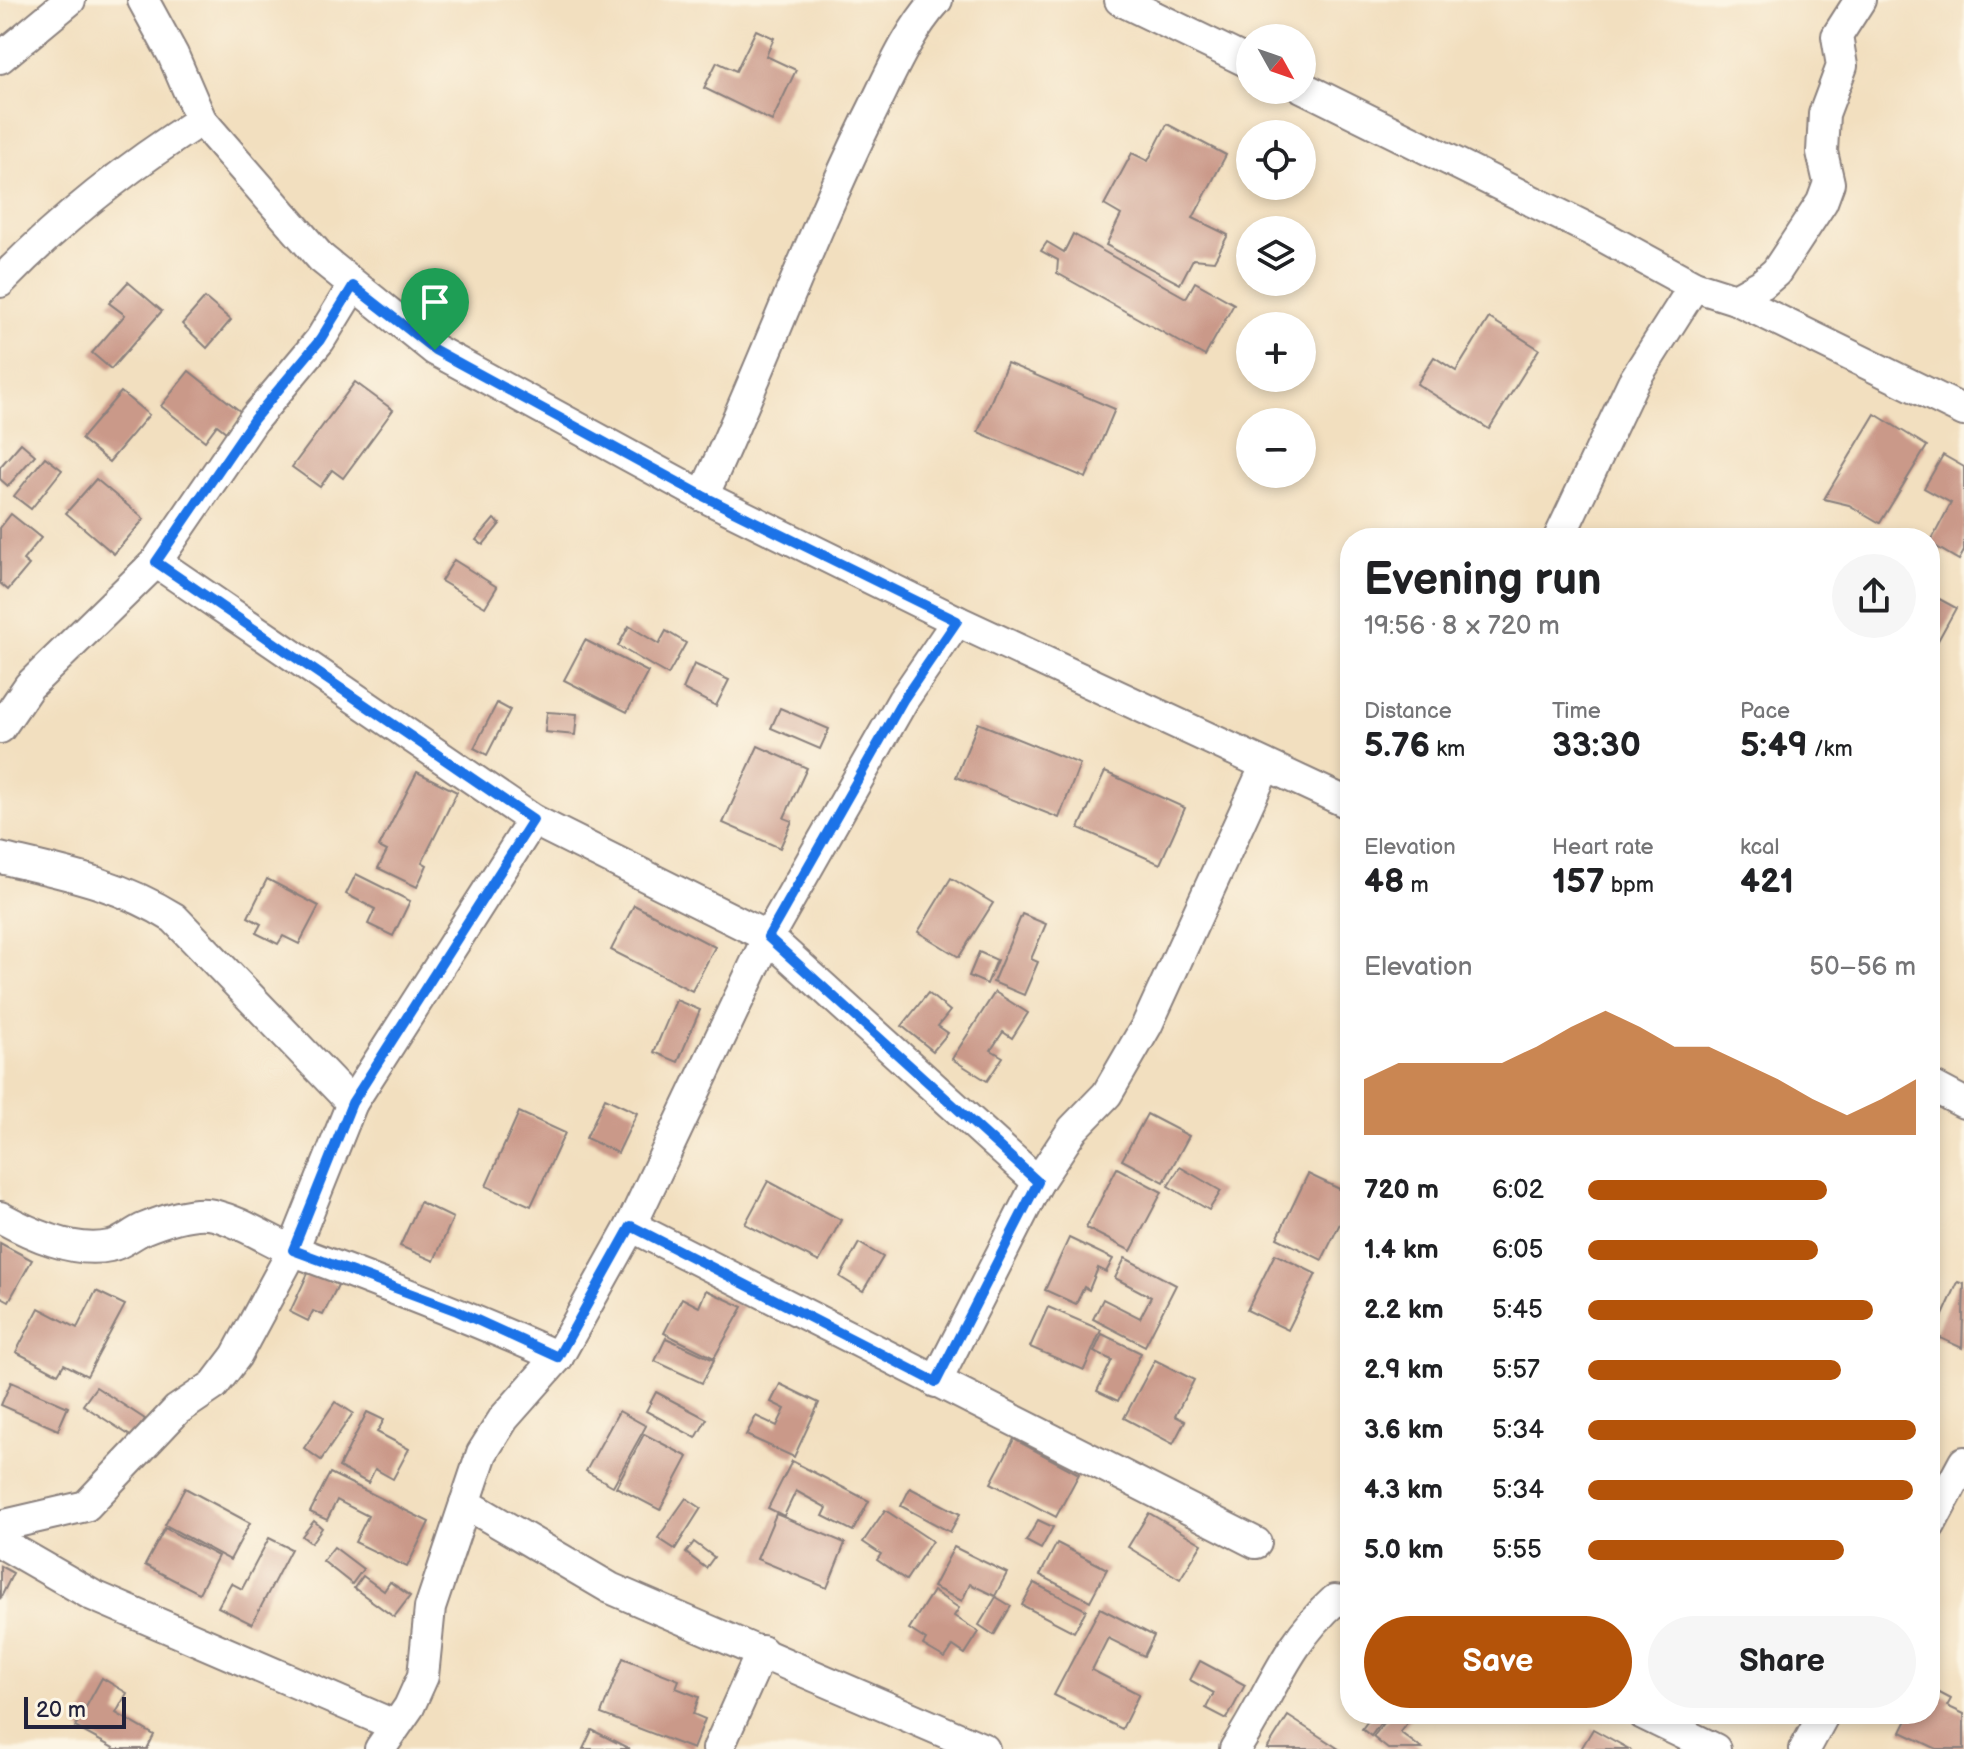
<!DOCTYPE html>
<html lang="en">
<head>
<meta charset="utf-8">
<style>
  :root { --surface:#fff; --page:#f6f6f6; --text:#202124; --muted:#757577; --accent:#b45309 }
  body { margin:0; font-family:"Balsamiq Sans",sans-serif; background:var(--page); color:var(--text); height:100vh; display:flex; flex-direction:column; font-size:30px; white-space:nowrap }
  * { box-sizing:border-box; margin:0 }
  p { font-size:26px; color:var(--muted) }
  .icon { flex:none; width:44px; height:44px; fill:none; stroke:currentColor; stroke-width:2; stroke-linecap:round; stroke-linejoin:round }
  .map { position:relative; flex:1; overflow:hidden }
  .sheet { position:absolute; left:1340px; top:528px; width:600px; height:1196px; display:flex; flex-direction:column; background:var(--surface); border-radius:32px; box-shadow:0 4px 12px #0003 }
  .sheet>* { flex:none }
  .needle { width:52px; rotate:130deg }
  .buttons { position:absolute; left:1236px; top:24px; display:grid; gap:16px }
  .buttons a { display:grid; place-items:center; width:80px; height:80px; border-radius:50%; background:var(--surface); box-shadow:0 4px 12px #0003; font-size:40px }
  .scale { position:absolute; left:24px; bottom:20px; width:102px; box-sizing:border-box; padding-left:8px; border:4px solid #22223b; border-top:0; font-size:22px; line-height:28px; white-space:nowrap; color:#22223b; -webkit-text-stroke:6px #fcf5e5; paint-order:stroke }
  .pin { position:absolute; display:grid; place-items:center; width:68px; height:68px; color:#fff; margin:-82px -34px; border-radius:50% 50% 50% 0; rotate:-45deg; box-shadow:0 0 8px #0007 }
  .pin .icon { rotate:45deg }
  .round { display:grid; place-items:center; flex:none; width:84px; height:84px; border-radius:42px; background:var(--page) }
  .head { display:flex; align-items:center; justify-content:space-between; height:136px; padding:0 24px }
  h1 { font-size:44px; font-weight:800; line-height:60px }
  .stats { display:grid; grid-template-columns:repeat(3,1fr); gap:12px; height:136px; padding:8px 24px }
  .stats div { display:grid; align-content:center }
  .stats b { font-size:34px; font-weight:800 }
  .stats small { font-size:22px; font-weight:400 }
  .stats p { font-size:22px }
  .chart { height:224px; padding:16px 24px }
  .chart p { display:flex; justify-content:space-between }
  .chart svg { width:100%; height:144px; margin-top:8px; fill:var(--accent); opacity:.7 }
  .button { display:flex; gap:16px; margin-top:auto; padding:16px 24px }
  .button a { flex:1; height:92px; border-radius:48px; background:var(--accent); color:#fff; font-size:32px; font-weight:800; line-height:92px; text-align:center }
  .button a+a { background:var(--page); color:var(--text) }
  ul { padding:0 24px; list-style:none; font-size:26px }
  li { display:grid; grid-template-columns:128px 96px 1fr; align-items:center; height:60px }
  li i { height:20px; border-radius:10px; background:var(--accent) }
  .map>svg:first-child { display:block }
  .building { fill:#ca9989 }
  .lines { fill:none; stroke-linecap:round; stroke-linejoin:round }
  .street-casing { stroke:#8a807d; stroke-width:34 }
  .street { stroke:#fff; stroke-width:30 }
  .route-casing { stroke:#fff; stroke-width:16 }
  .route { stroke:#1a73e8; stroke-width:10 }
</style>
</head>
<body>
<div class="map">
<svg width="1964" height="1749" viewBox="0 0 1964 1749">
  <rect width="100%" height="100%" fill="#fcf5e5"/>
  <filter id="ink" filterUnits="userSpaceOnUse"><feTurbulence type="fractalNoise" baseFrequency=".0125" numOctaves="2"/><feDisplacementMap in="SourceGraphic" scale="16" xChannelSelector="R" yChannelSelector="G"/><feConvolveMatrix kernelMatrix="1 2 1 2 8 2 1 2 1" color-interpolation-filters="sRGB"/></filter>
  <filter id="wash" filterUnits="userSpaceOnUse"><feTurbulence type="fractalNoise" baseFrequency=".006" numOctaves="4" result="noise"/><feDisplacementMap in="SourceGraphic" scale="32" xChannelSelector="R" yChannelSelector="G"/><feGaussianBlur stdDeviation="1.8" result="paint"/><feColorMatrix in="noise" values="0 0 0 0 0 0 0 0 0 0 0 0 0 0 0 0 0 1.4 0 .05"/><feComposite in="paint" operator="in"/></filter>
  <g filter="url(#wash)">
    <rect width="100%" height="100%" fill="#f2dfbf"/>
    <g id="blocks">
      <g class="building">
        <polygon points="756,30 774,38 766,56 796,70 772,121 704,88 717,62 736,71"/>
        <polygon points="1167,124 1226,155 1193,218 1228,235 1214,261 1193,259 1180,284 1106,245 1121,215 1104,205 1132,153 1148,161"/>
        <polygon points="1073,234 1186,298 1195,282 1234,304 1205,356 1057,273 1058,260 1041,251 1047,242 1064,252"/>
        <polygon points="128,282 162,311 111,369 92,353 125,315 109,303"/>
        <polygon points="205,298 231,320 207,348 182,324"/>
        <polygon points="1489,318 1539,349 1489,429 1417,384 1434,357 1456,371"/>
        <polygon points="1007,363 1115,409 1086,478 978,432"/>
        <polygon points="189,371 241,412 226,432 217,425 205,441 161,406"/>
        <polygon points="355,382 393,410 343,478 332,470 320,487 292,467"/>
        <polygon points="121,392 149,415 109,462 81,439"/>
        <polygon points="1875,414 1927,446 1880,523 1849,505 1824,499"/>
        <polygon points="21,443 35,455 8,486 0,479 0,467"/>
        <polygon points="1943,455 1964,467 1964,551 1959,560 1930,543 1951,503 1924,488"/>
        <polygon points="45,457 62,470 31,509 14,496"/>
        <polygon points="96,479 144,519 114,554 66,513"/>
        <polygon points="11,514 41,538 23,560 29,565 8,590 0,583 0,528"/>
        <polygon points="494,519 500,524 483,545 476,540"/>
        <polygon points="454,560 497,587 485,607 441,581"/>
        <polygon points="1930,594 1956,608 1930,655"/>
        <polygon points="629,626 659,644 666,631 686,643 668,675 618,646"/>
        <polygon points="585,640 648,672 627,712 564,680"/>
        <polygon points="694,664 729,680 716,706 683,689"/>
        <polygon points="497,703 510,710 487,755 474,748"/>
        <polygon points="780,708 829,729 820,749 771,728"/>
        <polygon points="547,712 577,714 575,735 545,732"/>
        <polygon points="978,723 1080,764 1059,818 956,777"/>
        <polygon points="758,746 807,768 784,818 792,821 780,848 723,823"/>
        <polygon points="417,772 457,792 422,862 427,865 417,887 378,868 387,851 379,847"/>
        <polygon points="1105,772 1185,808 1160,864 1079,828"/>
        <polygon points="356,874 410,901 393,936 368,924 375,909 346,894"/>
        <polygon points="951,878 993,903 959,957 918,932"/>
        <polygon points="267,879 319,906 299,944 283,936 278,944 256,933 261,924 248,917"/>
        <polygon points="634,905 715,947 692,991 611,950"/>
        <polygon points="1022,914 1046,924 1031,959 1038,962 1024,995 993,982"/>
        <polygon points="979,952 997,960 987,984 969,976"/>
        <polygon points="995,992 1028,1013 1012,1038 1003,1032 991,1050 1003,1057 987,1081 952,1059"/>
        <polygon points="928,993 950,1011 938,1026 948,1033 933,1051 902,1026"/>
        <polygon points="676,1000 700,1010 678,1062 654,1052"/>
        <polygon points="605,1098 637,1113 618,1153 586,1138"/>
        <polygon points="519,1112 565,1133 531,1206 486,1186"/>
        <polygon points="1147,1114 1189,1136 1164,1182 1122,1160"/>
        <polygon points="1180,1167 1221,1191 1209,1210 1168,1186"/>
        <polygon points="1117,1168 1162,1192 1131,1251 1086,1228"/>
        <polygon points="1308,1174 1350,1194 1350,1203 1322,1260 1277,1238"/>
        <polygon points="768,1181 841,1220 819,1262 745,1224"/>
        <polygon points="420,1202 453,1218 434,1261 400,1246"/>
        <polygon points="1069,1238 1113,1259 1106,1272 1098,1268 1089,1290 1084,1287 1076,1304 1045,1290"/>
        <polygon points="0,1243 32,1260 9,1301 0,1296"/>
        <polygon points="859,1243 883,1257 863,1291 840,1277"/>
        <polygon points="1275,1254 1316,1274 1288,1330 1247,1310"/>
        <polygon points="1125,1258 1176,1285 1145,1346 1093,1319 1103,1299 1140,1318 1151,1297 1115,1278"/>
        <polygon points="309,1271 338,1285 323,1315 313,1311 308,1321 290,1312"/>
        <polygon points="1958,1282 1964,1284 1962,1348 1934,1335"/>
        <polygon points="706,1290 743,1307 714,1358 664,1333 682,1298 699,1307"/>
        <polygon points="96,1291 125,1305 87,1376 64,1364 58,1374 16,1352 39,1308 77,1328"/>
        <polygon points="1048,1307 1101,1330 1084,1370 1030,1347"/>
        <polygon points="1102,1334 1141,1353 1118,1401 1097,1391 1112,1360 1094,1352"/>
        <polygon points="666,1338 714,1360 702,1383 655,1361"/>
        <polygon points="1155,1360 1194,1380 1175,1416 1185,1421 1173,1444 1124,1418"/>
        <polygon points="11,1382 68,1407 58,1430 1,1405"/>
        <polygon points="780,1384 819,1403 794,1457 746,1435 756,1416 777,1426 785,1409 771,1402"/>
        <polygon points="96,1387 145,1419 132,1437 83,1405"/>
        <polygon points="656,1392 707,1419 696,1438 646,1411"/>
        <polygon points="335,1402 353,1413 321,1460 304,1448"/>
        <polygon points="619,1411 646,1426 613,1486 586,1471"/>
        <polygon points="367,1412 384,1420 377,1432 409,1449 393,1479 375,1469 368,1483 339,1467"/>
        <polygon points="644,1434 688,1457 660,1510 616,1487"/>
        <polygon points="1014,1439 1079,1474 1056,1517 991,1483"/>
        <polygon points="792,1461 869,1501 853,1531 823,1516 827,1508 796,1491 784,1516 768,1508"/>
        <polygon points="330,1473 429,1522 407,1567 355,1542 368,1516 337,1500 327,1520 310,1512"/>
        <polygon points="185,1488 250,1523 230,1560 165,1525"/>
        <polygon points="910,1488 960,1514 950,1532 901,1506"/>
        <polygon points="686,1498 701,1508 675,1549 658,1538"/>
        <polygon points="885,1510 932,1541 906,1580 877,1560 881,1554 863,1542"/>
        <polygon points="1149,1513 1202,1544 1180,1579 1128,1547"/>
        <polygon points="776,1514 845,1543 827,1588 757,1559"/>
        <polygon points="1038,1520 1053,1527 1041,1549 1026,1541"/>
        <polygon points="314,1521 322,1528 311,1543 302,1536"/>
        <polygon points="165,1528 218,1556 199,1593 145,1565"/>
        <polygon points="269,1538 291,1549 252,1624 218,1607 231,1583 242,1589"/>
        <polygon points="694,1542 714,1557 706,1568 686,1553"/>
        <polygon points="1057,1543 1107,1569 1090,1601 1040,1575"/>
        <polygon points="334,1547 363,1569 352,1584 323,1561"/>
        <polygon points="954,1547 1007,1573 995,1596 970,1584 962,1601 933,1587"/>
        <polygon points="0,1566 13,1573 0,1599"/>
        <polygon points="363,1576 384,1591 390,1582 410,1596 394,1617 354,1588"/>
        <polygon points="1034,1583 1086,1610 1074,1632 1022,1605"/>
        <polygon points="933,1591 959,1608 954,1616 979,1632 965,1654 953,1646 945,1658 923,1645 926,1640 909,1629"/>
        <polygon points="996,1597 1011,1606 994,1635 979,1625"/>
        <polygon points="1100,1608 1154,1636 1144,1656 1108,1638 1092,1670 1139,1694 1122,1729 1054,1695"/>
        <polygon points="623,1658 679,1680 676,1688 699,1697 693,1714 705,1719 693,1749 601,1714"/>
        <polygon points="1200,1661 1245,1685 1227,1719 1206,1708 1214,1693 1190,1680"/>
        <polygon points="102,1678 127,1693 116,1713 154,1735 147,1749 115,1749 75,1727"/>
        <polygon points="1932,1689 1951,1699 1947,1706 1964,1714 1964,1749 1937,1749 1901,1732 1910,1714 1930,1714"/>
        <polygon points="1373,1714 1385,1717 1371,1736 1362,1729"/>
        <polygon points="1391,1714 1414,1714 1400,1732 1422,1749 1388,1749 1373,1737"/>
        <polygon points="1288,1716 1339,1749 1267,1749"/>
        <polygon points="1593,1729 1629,1749 1581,1749"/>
        <polygon points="592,1730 630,1749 583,1749"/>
      </g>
    </g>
  </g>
  <g filter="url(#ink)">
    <use href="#blocks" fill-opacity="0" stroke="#8a807d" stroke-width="2"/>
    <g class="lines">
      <g class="street-casing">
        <g id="street">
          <polyline points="143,0 173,55 201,120 321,258 435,350 703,496 957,621 1350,804"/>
          <polyline points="1120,0 1250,63"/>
          <polyline points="0,58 70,0"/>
          <polyline points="1302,87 1595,232 1694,286 1735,299 1964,411"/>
          <path d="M 0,282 C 61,219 127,167 201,120"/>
          <polyline points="1735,299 1762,284 1776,272 1822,202 1829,183 1822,152 1824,114 1842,66 1837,36 1860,0"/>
          <path d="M 703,496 C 761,372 807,244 867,121 C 888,80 906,34 937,0"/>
          <polyline points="1559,538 1633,382 1694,286"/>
          <polyline points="156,562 533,820 768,937 1038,1182"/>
          <polyline points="0,728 29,686 156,562 254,419 320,340 353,286"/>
          <path d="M 0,858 C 63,873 118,883 174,918 L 352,1103"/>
          <polyline points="1930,1085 1964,1103"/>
          <path d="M 0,1217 C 31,1234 74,1254 110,1246 C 122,1244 132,1234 143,1229 C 163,1221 193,1210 214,1215 C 245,1223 268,1241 297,1252 C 386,1285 472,1318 558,1357"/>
          <polyline points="631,1226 1256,1543"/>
          <polyline points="936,1382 1038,1182 1073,1129 1107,1094 1147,1025 1265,767"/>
          <polyline points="465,1503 610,1588 984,1749"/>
          <polyline points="1930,1525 1964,1462"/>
          <polyline points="0,1526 86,1506 177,1410 214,1385 236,1356 293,1250 352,1103 533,820"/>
          <polyline points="0,1542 92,1595 394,1725"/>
          <polyline points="1643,1714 1715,1749"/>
          <polyline points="380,1749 409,1707 423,1676 430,1608 482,1453 504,1418 558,1357 631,1226 768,937 903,700 957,621"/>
          <polyline points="718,1749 762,1651"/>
          <path d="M 1235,1749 C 1272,1694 1283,1647 1335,1600 L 1350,1602"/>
          <polyline points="1805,1749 1824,1714"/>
        </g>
      </g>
      <use href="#street" class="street"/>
    </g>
  </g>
  <g class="lines" filter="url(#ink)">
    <g class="route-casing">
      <polygon id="route" points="353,286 435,350 703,496 957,621 903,700 768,937 1038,1182 936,1382 631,1226 558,1357 455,1310 293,1250 352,1103 533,820 156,562 254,419 320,340"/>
    </g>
    <use href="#route" class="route"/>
  </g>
</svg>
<div class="buttons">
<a><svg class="needle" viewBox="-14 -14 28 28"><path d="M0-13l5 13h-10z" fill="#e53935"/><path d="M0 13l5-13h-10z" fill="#757577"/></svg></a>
<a><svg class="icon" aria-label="locate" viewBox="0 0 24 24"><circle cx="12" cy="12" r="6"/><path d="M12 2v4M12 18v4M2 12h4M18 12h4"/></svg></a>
<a><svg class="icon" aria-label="layers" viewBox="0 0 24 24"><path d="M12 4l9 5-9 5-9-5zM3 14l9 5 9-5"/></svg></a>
<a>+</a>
<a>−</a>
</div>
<div class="scale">20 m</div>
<div class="pin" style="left:435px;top:350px;background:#1e9e55"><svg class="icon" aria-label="arrive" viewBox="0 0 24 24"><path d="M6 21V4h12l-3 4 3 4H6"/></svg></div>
<section class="sheet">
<div class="head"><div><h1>Evening run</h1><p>19:56 · 8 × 720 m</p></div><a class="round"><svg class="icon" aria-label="share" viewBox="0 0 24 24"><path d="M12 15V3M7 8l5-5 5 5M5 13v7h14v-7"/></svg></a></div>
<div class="stats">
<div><p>Distance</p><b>5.76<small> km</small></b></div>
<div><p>Time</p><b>33:30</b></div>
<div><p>Pace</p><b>5:49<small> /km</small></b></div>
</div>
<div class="stats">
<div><p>Elevation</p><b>48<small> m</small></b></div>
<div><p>Heart rate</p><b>157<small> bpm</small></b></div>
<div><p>kcal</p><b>421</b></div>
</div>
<div class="chart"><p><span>Elevation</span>50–56 m</p>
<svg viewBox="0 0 160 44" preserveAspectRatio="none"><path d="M0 44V27L10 22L20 22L30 22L40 22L50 17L60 11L70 6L80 11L90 17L100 17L110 22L120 27L130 33L140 38L150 33L160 27V44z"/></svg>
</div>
<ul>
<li><b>720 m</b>6:02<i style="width:73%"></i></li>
<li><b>1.4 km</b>6:05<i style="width:70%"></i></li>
<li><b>2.2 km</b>5:45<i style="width:87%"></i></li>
<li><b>2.9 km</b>5:57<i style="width:77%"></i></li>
<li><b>3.6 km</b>5:34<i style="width:100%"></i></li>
<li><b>4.3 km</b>5:34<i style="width:99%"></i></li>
<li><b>5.0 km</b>5:55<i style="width:78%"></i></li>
</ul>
<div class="button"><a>Save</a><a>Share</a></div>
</section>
</div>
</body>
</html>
